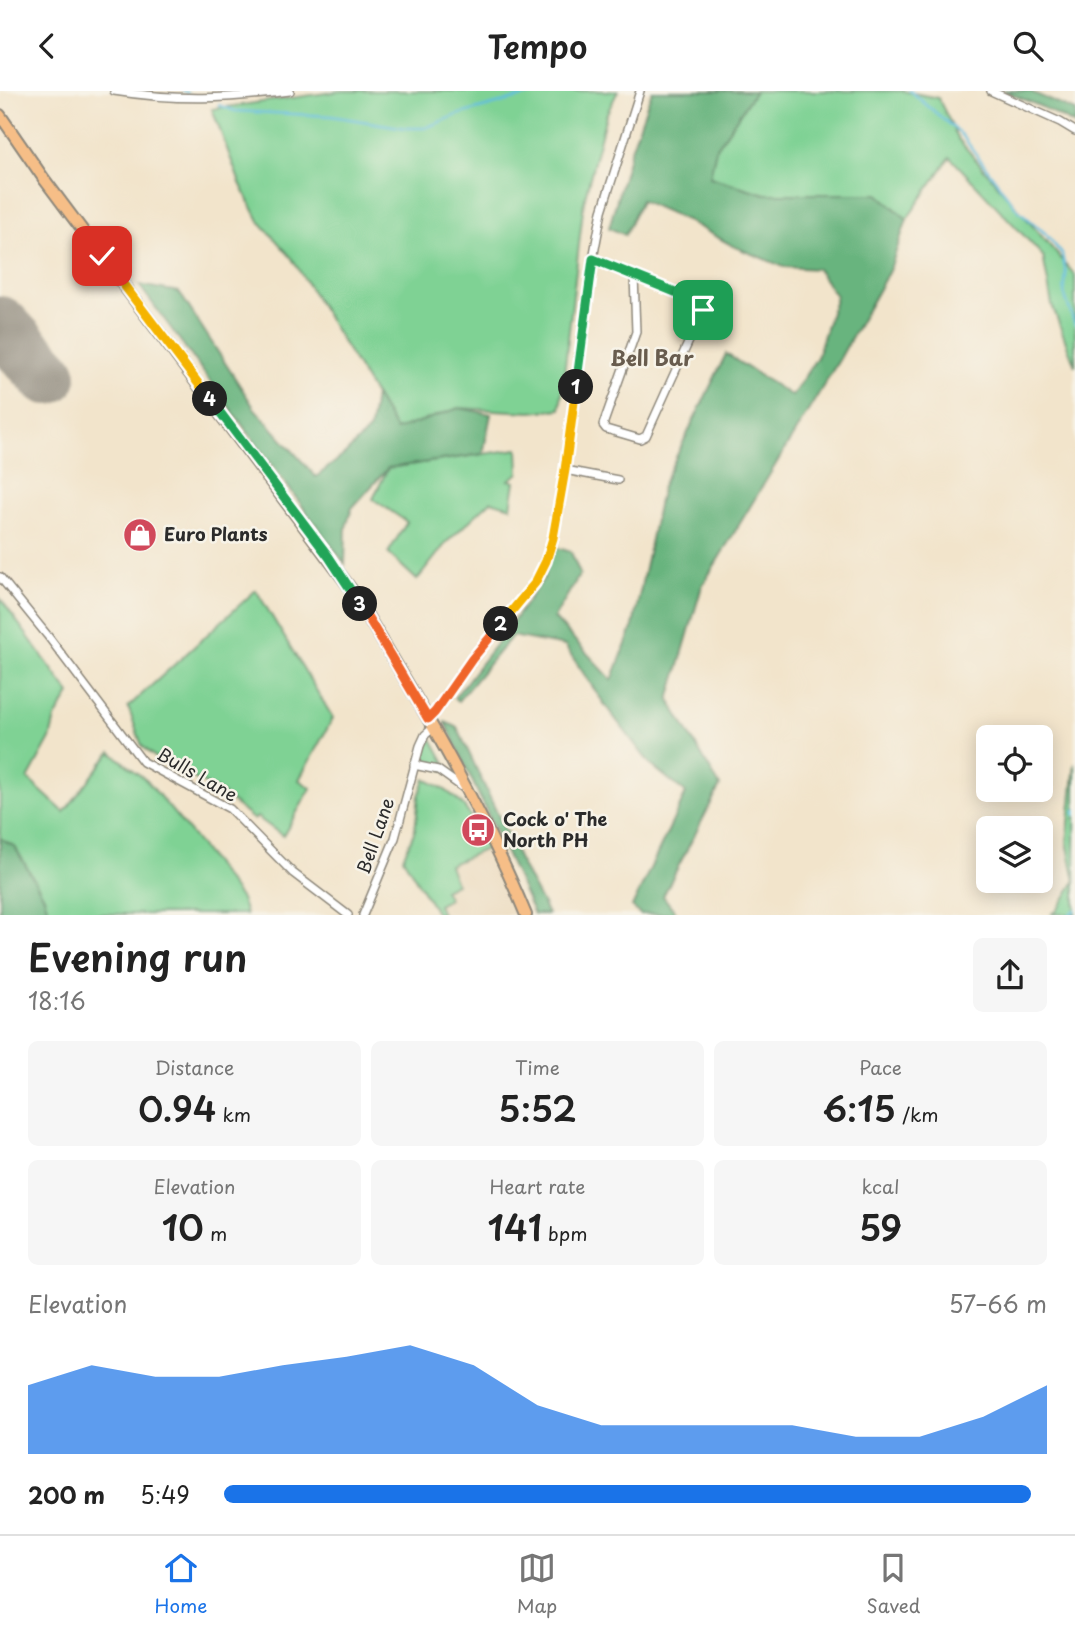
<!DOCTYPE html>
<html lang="en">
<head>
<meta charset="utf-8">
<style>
  :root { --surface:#fff; --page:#f6f6f6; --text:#222; --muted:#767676; --line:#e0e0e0; --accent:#1a73e8 }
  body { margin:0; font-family:"Playpen Sans",sans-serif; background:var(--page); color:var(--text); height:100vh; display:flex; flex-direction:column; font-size:26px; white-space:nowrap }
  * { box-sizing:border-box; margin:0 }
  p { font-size:23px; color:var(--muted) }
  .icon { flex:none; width:38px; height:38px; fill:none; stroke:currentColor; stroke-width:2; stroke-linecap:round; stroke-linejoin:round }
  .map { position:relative; height:824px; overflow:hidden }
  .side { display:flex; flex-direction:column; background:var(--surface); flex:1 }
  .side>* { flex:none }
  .buttons { position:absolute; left:976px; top:634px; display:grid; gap:14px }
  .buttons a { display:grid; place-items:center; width:77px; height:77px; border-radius:10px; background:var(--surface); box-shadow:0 4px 18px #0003; font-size:35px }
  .pin { position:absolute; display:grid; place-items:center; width:60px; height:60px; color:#fff; margin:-30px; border-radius:14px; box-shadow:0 4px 10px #0006 }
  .km { position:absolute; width:35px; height:35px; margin:-18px; border-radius:50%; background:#222; color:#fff; font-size:19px; line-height:35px; text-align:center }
  .round { display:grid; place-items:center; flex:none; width:74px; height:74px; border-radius:10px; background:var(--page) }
  .headline { display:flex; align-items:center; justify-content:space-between; height:119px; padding:0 28px }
  h1 { font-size:38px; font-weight:600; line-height:52px }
  .figures { display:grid; grid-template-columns:repeat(3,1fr); gap:10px; height:119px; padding:7px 28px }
  .figures div { display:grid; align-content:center; border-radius:10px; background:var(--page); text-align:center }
  .figures b { font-size:35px; font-weight:600 }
  .figures small { font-size:19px; font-weight:400 }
  .figures p { font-size:19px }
  .chart { height:196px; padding:14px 28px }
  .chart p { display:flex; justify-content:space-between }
  .chart svg { width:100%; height:126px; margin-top:7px; fill:var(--accent); opacity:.7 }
  ul { padding:0 28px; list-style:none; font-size:23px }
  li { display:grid; grid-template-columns:112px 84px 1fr; align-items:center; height:52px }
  li i { height:18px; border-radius:9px; background:var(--accent) }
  header { display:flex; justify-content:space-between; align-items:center; height:91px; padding:0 28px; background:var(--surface); font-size:32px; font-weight:600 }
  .tab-bar { display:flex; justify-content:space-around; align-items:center; height:98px; border-top:2px solid var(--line); background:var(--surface); font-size:19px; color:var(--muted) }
  .tab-bar a { display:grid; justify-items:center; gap:4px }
  .tab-bar .active { color:var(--accent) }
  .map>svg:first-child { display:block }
  .built { fill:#ebd8ba }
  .green { fill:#7fd294; stroke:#557e60; stroke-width:2 }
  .forest { fill:#67b47e; stroke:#497054; stroke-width:2 }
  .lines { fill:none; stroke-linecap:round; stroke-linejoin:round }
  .stream { stroke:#60bdde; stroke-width:2.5 }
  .runway { stroke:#8e887b; stroke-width:58 }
  .minor-casing { stroke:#8e887b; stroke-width:10 }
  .primary-casing { stroke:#8e887b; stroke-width:14 }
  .minor { stroke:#fff; stroke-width:7 }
  .primary { stroke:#f6be87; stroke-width:10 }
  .split-1-casing { stroke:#fff; stroke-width:14 }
  .split-2-casing { stroke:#fff; stroke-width:14 }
  .split-3-casing { stroke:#fff; stroke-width:14 }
  .split-4-casing { stroke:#fff; stroke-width:14 }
  .split-5-casing { stroke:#fff; stroke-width:14 }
  .split-1 { stroke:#22a559; stroke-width:9 }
  .split-2 { stroke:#f5b400; stroke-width:9 }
  .split-3 { stroke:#f0652b; stroke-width:9 }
  .split-4 { stroke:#22a559; stroke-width:9 }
  .split-5 { stroke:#f5b400; stroke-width:9 }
  .labels { text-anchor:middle; stroke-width:5; stroke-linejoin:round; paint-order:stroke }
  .poi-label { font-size:18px; font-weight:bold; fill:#2b2b2b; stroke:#f7f3e8; text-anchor:start }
  .street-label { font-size:18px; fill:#2b2b2b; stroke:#f7f3e8 }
  .quarter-label { font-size:21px; font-weight:bold; fill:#685c4e; stroke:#f7f3e8 }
</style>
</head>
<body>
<header><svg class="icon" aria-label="back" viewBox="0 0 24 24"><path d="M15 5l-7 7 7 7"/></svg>Tempo<svg class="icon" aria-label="search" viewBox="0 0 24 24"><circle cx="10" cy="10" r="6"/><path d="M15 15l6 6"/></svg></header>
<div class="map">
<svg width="1075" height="824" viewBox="0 0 1075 824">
  <rect width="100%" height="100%" fill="#f7f3e8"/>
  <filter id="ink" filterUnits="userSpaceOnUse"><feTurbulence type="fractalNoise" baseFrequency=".0143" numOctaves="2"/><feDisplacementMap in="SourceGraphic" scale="14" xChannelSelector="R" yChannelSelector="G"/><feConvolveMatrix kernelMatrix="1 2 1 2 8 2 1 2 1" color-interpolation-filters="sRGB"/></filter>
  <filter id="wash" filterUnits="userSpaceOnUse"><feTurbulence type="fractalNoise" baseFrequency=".00686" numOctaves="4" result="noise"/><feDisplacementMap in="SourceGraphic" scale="28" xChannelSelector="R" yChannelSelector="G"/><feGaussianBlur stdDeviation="1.57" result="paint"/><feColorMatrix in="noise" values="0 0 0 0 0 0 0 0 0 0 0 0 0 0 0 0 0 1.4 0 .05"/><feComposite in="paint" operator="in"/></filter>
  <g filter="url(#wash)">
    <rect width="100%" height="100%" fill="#f2e4cb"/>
    <polygon class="built" points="425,688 443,696 467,718 493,764 517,821 512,824 437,823 403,767 415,739 419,705"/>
    <g class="green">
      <polygon points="341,0 618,0 606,24 584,110 560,318 531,321 459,317 396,339 291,166 259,130 240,92 212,18"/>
      <polygon points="755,0 903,0 938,7 959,49 1075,184 1075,275 1052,214 1043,165 950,66 907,128 878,103 765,103 709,86 716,58"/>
      <polygon points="518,358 519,382 509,389 515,391 511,416 491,410 447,451 417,489 388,462 407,431 373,408 388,377"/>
      <polygon points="256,499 333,627 299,689 311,697 283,745 257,726 254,729 219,700 157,668 142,655 128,616"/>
      <polygon points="0,507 70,603 55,627 50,648 28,688 64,721 111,661 147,690 193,745 241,808 246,823 49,823 44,806 15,756 0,747"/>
      <polygon points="430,648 432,648 450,681 422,671 421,666"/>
      <polygon points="1075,672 1075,823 1051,823 1057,820 1075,790 1067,751"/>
      <path d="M 425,688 C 464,706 469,721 488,757 L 449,774 L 456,793 L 444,799 L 449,808 L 438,814 L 442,823 L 437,823 L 403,767 L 415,739 L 419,705 Z"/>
    </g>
    <g class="forest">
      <polygon points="652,0 755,0 716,58 710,86 765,103 878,103 907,128 890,178 839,269 702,495 669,609 720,695 663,805 677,823 640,823 632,816 686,702 651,674 607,617 565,555 512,545 458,610 454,607 506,540 544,487 553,455 571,461 580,483 554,527 612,589 633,535 662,395 726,263 792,305 817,266 836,205 817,178 784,176 735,156 688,130 641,109 625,144 609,137 630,61"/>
      <polygon points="1004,0 1029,0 1075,20 1075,34 1044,17"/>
      <polygon points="139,194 179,201 255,318 316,386 345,363 370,338 375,304 396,339 459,317 491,323 483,363 388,377 352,417 346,436 345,473"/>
      <polygon points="445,631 457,636 519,769 548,823 534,823"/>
      <polygon points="0,747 15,756 44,806 49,823 0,823"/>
    </g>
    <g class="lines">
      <g class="stream">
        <polyline points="183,0 188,2"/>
        <polyline points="910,0 961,43 1018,119 1045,142 1062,163 1066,183 1064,202 1075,234"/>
        <polyline points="219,14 235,20 331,25 406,37 425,37 457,24 533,3 569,0"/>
        <polyline points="1075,719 1075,724"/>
        <polyline points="1069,824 1075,819"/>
      </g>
      <polyline class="runway" points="0,234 48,285"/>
    </g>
  </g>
  <g filter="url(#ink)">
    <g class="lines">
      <g class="minor-casing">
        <g id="minor">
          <path d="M 114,0 C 177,10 227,8 290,0"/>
          <polyline points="991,0 1060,31 1075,40"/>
          <polyline points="593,168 695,209 702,214 703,219 646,345 640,348 606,338 603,334 636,241 634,184"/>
          <polyline points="565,379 618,389"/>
          <polyline points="0,486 47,544 143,671 230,718 293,782 348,824"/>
          <polyline points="428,628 435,621 472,568 535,492 546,470 553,447 565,379 593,168 602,120 640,0"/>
          <polyline points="414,674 438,679 466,699"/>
          <polyline points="363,824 395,747 420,655 425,644 433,637"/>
        </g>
      </g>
      <g class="primary-casing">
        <path id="primary" d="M 0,24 L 44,88 L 351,498 C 415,603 479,710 526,824"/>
      </g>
      <use href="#minor" class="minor"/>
      <use href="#primary" class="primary"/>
    </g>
  </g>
  <g class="lines" filter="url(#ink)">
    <g class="split-1-casing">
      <polyline id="split-1" points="576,296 593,168 695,209 702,214 703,219"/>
    </g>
    <g class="split-2-casing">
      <polyline id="split-2" points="501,533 535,492 546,470 553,447 565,379 576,296"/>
    </g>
    <g class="split-3-casing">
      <polyline id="split-3" points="360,513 428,628 435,621 472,568 501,533"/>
    </g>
    <g class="split-4-casing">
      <polyline id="split-4" points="210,308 329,466 360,513"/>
    </g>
    <g class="split-5-casing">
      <polyline id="split-5" points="102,165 210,308"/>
    </g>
    <use href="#split-1" class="split-1"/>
    <use href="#split-2" class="split-2"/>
    <use href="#split-3" class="split-3"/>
    <use href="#split-4" class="split-4"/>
    <use href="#split-5" class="split-5"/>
  </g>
  <defs>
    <g id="shop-disc" transform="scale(1.75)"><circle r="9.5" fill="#d1495b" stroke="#f7f3e8"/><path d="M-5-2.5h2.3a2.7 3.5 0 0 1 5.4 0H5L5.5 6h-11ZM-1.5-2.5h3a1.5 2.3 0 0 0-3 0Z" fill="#fff"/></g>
    <g id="bus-disc" transform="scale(1.75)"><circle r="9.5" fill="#d1495b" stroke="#f7f3e8"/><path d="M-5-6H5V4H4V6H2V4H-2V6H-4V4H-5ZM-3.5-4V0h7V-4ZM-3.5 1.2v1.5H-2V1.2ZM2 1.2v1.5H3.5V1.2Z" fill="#fff"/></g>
  </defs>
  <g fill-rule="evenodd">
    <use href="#shop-disc" x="140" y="444"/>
    <use href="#bus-disc" x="478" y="739"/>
  </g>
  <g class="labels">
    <g class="poi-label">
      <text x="164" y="450">Euro Plants</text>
      <text x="503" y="735">Cock o' The<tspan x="503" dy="21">North PH</tspan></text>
    </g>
    <g class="street-label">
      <text transform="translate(197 684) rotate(30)" y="6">Bulls Lane</text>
      <text transform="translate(376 745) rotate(-71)" y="6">Bell Lane</text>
    </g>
    <g class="quarter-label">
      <text x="652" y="275">Bell Bar</text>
    </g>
  </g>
</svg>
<div class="buttons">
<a><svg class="icon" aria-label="locate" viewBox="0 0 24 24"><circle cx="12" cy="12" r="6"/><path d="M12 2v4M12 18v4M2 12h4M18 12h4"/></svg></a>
<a><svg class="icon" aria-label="layers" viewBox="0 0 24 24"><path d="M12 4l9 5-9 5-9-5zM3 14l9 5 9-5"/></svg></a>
</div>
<div class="pin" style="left:703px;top:219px;background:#1e9e55"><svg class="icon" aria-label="arrive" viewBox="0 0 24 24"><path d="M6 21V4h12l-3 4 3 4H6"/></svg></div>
<div class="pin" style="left:102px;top:165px;background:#d93025"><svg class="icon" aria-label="check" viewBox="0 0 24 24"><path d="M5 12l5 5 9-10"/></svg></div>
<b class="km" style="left:576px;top:296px">1</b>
<b class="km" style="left:501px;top:533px">2</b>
<b class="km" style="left:360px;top:513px">3</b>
<b class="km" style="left:210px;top:308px">4</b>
</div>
<section class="side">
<div class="headline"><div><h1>Evening run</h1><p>18:16</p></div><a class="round"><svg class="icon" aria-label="share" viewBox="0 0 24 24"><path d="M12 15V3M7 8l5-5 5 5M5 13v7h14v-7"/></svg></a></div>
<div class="figures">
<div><p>Distance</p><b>0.94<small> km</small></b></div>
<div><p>Time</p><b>5:52</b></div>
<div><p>Pace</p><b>6:15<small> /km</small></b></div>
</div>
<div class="figures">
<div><p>Elevation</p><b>10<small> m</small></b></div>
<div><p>Heart rate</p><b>141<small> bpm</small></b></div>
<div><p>kcal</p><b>59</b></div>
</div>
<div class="chart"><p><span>Elevation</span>57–66 m</p>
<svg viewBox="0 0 160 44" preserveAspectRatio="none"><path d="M0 44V20L10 13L20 17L30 17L40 13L50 10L60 6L70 13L80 27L90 34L100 34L110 34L120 34L130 38L140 38L150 31L160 20V44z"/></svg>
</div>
<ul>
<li><b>200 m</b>5:49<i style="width:98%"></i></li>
</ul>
</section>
<nav class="tab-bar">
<a class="active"><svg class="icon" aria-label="home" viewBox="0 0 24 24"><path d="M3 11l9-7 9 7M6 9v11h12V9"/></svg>Home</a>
<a><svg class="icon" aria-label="map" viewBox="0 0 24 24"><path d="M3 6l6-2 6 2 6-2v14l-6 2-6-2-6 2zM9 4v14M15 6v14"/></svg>Map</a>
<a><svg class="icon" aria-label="saved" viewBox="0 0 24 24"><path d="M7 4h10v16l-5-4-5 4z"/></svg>Saved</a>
</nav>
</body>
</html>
